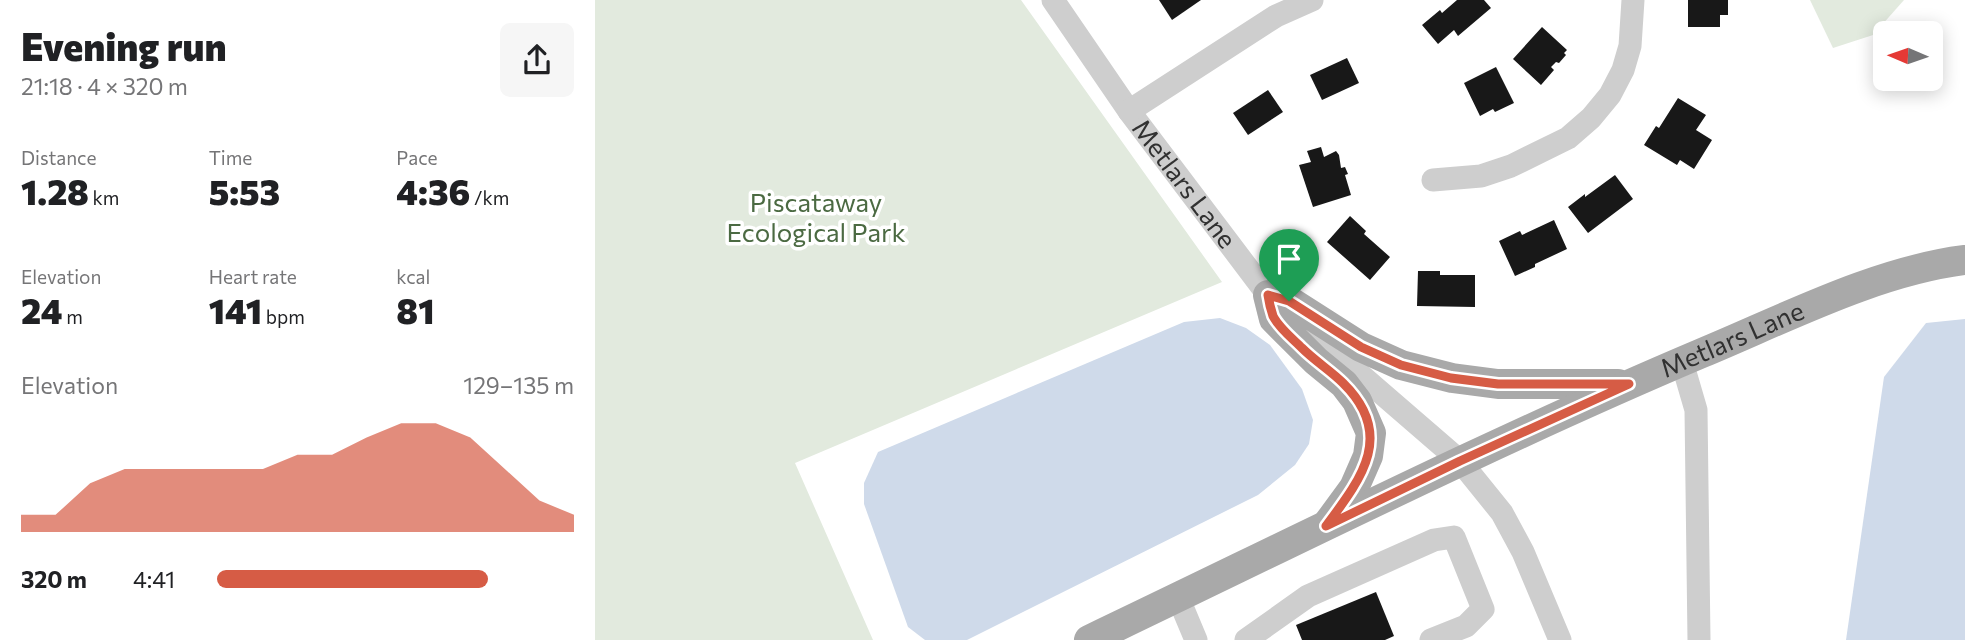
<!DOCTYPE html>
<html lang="en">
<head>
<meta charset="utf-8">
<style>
  :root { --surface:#fff; --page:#f6f6f6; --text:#202124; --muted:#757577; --accent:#d65c45 }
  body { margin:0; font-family:Commissioner,sans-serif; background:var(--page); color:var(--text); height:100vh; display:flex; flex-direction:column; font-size:26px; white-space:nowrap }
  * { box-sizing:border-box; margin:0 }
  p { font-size:23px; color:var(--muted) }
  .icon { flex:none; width:38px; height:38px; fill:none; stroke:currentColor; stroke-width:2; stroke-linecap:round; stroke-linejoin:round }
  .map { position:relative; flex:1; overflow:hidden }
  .sheet { display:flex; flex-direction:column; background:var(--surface); width:595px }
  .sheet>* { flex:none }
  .needle { width:46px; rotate:272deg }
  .controls { position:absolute; left:1278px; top:21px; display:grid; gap:14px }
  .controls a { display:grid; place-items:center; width:70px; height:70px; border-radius:10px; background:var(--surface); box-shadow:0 4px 18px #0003; font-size:35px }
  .pin { position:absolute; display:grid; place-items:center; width:60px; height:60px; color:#fff; margin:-72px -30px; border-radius:50% 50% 50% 0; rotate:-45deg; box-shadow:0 0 7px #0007 }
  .pin .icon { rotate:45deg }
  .round { display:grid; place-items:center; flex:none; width:74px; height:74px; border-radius:10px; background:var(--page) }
  .overview { display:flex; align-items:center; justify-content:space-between; height:119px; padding:0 21px }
  h1 { font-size:38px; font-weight:800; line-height:52px }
  .stats { display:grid; grid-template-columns:repeat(3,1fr); gap:10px; height:119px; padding:7px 21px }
  .stats div { display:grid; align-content:center }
  .stats b { font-size:35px; font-weight:800 }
  .stats small { font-size:19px; font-weight:400 }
  .stats p { font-size:19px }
  .chart { height:196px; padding:14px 21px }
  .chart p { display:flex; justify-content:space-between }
  .chart svg { width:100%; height:126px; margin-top:7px; fill:var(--accent); opacity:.7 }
  ul { padding:0 21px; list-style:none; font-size:23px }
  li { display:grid; grid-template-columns:112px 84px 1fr; align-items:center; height:52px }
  li i { height:18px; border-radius:9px; background:var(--accent) }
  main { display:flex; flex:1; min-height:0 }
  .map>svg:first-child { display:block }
  .green { fill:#e2eade }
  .water { fill:#cfdaea }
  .building { fill:#181818 }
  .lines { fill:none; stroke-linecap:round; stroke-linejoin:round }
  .minor { stroke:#cecece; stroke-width:23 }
  .major { stroke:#a9a9a9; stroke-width:30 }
  .route-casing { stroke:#fff; stroke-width:14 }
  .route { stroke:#d65c45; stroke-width:9 }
  .labels { text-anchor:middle; stroke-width:7; stroke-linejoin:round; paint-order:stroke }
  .street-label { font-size:26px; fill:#313131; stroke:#fff }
  .park-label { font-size:26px; fill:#4b6a42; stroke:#fff }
</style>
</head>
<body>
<main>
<section class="sheet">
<div class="overview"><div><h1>Evening run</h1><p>21:18 · 4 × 320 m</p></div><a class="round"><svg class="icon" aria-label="share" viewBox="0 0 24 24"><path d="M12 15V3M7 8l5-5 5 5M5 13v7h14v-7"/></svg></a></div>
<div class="stats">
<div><p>Distance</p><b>1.28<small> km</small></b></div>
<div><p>Time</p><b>5:53</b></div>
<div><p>Pace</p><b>4:36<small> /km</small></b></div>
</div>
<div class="stats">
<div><p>Elevation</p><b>24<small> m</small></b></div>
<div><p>Heart rate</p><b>141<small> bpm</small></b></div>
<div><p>kcal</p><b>81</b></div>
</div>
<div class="chart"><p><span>Elevation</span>129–135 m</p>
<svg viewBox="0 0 160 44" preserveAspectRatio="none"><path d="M0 44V38L10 38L20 27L30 22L40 22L50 22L60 22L70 22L80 17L90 17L100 11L110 6L120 6L130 11L140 22L150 33L160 38V44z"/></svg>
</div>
<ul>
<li><b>320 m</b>4:41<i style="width:76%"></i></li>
</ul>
</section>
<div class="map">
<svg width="1370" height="640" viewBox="0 0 1370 640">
  <rect width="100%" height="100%" fill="#fff"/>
  <g class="green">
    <polygon points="0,0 426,0 627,282 200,463 278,640 0,640"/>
    <polygon points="1215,0 1309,0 1278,35 1238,48"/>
  </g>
  <g class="water">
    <polygon points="625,318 651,328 675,345 707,389 718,420 714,444 700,465 663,495 372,640 330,640 313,627 269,504 269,483 283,452 589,322"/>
    <polygon points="1370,319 1370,640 1251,640 1289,377 1331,323"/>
  </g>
  <g class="building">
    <polygon points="564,0 606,0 577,20"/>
    <polygon points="862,0 889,0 896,8 863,36 859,30 843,44 827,25 845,10 847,13"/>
    <polygon points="1093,0 1133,0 1133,15 1125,15 1125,27 1093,27"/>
    <polygon points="947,27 972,50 969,53 971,55 964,63 961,62 956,67 959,70 946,85 918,59"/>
    <polygon points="752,58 764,83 727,100 715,75"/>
    <polygon points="901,67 919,103 900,112 898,109 885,116 869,83"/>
    <polygon points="673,90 688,112 653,135 638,113"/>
    <polygon points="1083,98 1111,115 1101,130 1117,140 1099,169 1085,160 1082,165 1049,145 1061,126 1064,128"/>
    <polygon points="726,147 729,157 741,151 744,155 746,168 750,167 753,174 750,175 756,195 718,207 704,165 716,162 712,151"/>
    <polygon points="1020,175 1038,199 993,233 973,207 990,194 990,197"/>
    <polygon points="755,216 771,231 769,234 795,257 775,280 732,242"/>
    <polygon points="959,220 972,249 940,264 940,267 920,276 904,241 925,231 927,235"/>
    <polygon points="823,271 845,271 845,275 880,275 880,307 822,306"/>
    <polygon points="781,592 799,636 790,640 707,640 701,625"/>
  </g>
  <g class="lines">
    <g class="minor">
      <path id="s1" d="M 458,0 L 534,111 L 673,295 L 865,461 L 907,513 L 928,552 L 965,640"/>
      <polyline points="534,111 681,16 717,0"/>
      <polyline points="838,180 886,176 916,166 973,138 996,118 1015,95 1028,70 1035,46 1038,0"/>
      <polyline points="1087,362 1101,410 1104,640"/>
      <polyline points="583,597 601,640"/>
      <polyline points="651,640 713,596 839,540 859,537 888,609 871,626 836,640"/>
    </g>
    <g class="major">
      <polyline points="734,522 759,488 773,456 776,433 762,401 749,384 721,361 679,319 673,295 694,301 766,347 806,365 857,378 903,384 1023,384"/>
      <path id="s2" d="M 494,640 C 697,543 899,441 1107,353 C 1189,319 1281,271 1370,260"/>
    </g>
  </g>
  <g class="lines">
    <g class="route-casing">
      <path id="route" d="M 673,295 L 694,301 L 766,347 L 806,365 L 856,378 L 903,384 L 1034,384 L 865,461 L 731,526 C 766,479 801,435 748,383 C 736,371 720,361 707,348 C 698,339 684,328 678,316 C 676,310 674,302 673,295 Z"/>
    </g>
    <use href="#route" class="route"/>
  </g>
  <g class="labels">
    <g class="street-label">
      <text dy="9" stroke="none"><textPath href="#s1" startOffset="226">Metlars Lane</textPath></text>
      <text dy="9" stroke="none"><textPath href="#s2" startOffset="710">Metlars Lane</textPath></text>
    </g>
    <g class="park-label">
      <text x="221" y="212">Piscataway<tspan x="221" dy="30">Ecological Park</tspan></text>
    </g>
  </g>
</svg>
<div class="controls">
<a><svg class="needle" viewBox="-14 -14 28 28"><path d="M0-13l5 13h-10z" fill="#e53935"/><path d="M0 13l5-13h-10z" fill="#757577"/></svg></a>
</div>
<div class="pin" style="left:694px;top:301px;background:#1e9e55"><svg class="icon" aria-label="arrive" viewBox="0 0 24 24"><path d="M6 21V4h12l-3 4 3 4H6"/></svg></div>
</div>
</main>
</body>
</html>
